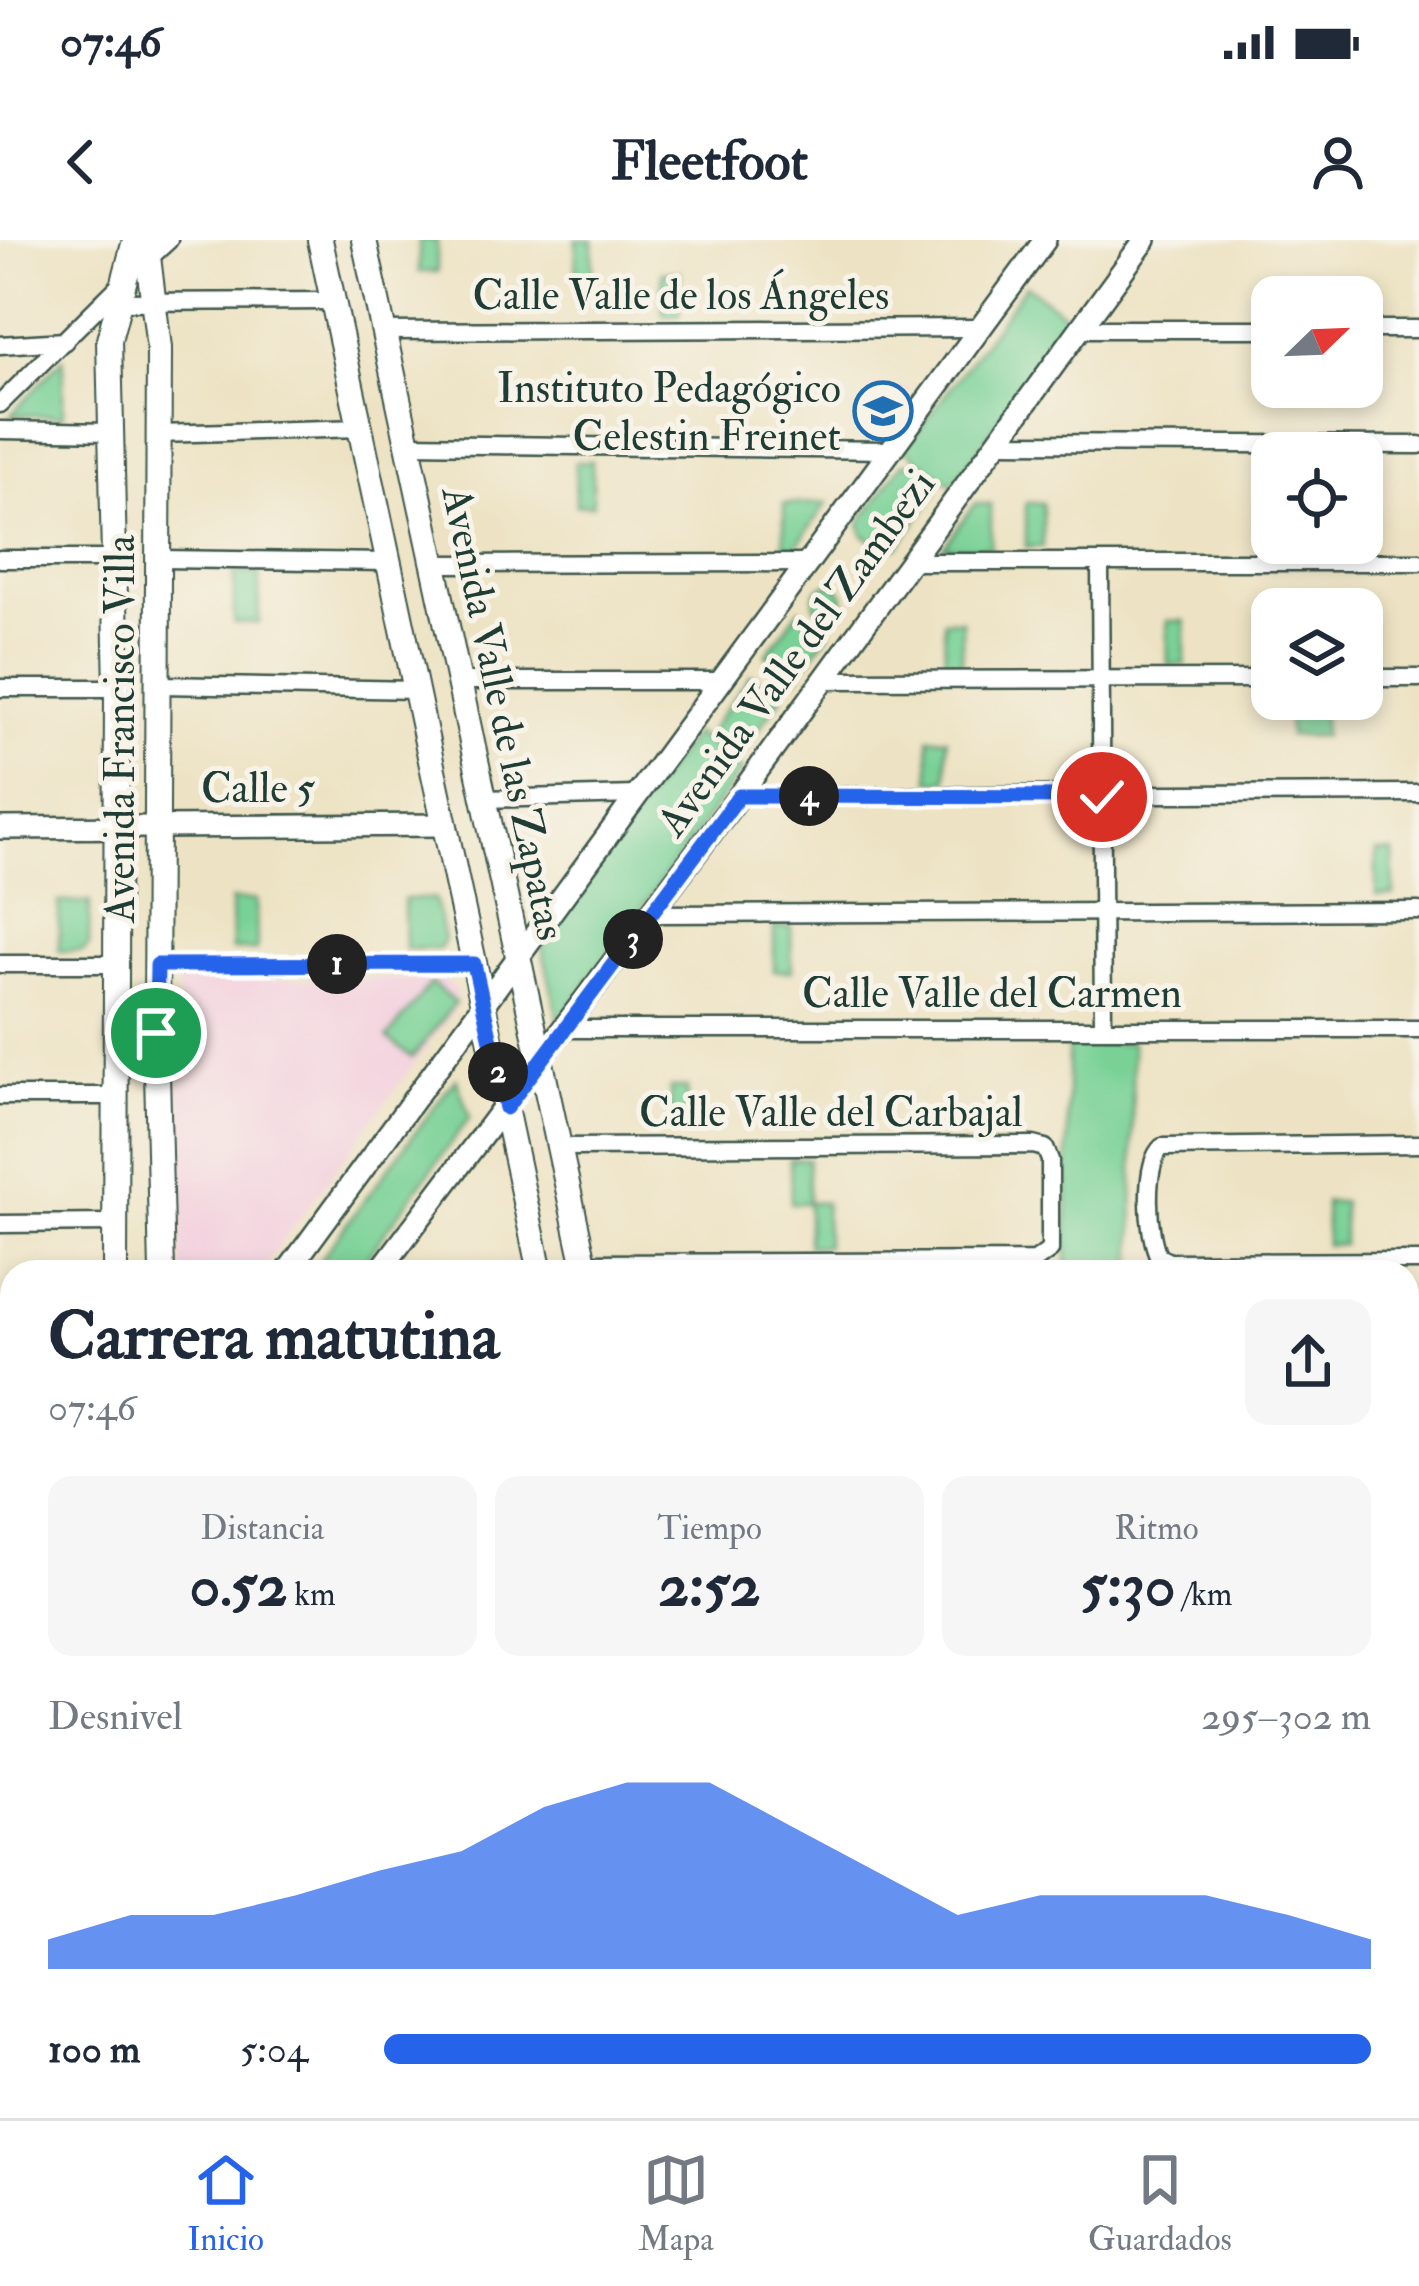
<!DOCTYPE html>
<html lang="es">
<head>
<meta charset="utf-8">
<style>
  :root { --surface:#fff; --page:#f6f6f7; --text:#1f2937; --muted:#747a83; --line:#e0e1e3; --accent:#2563eb }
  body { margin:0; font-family:"IM FELL Double Pica",serif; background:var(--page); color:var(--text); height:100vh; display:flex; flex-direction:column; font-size:45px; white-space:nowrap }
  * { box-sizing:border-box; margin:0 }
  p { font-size:39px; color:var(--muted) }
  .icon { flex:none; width:66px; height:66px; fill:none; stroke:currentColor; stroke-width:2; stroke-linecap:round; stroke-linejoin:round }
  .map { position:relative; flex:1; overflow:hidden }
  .sheet { position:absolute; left:0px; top:1020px; width:1419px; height:858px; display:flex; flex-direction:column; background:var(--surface); border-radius:36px 36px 0 0; box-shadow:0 6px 18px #0003 }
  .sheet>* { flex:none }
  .needle { width:78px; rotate:67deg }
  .buttons { position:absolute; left:1251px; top:36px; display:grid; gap:24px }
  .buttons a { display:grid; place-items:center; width:132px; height:132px; border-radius:24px; background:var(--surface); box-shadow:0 6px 18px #0003; font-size:60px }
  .pin { position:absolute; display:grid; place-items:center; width:102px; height:102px; color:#fff; margin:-51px; border:6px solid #fff; border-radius:50%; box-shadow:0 3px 12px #0007 }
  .km { position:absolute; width:60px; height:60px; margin:-30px; border-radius:50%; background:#222; color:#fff; font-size:33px; line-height:60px; text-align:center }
  .round { display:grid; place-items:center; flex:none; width:126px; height:126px; border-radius:24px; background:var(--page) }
  .head { display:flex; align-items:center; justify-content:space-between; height:204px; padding:0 48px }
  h1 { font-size:66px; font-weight:700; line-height:90px }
  .figures { display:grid; grid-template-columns:repeat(3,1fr); gap:18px; height:204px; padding:12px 48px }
  .figures div { display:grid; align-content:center; border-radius:24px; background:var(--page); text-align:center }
  .figures b { font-size:60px; font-weight:700 }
  .figures small { font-size:33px; font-weight:400 }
  .figures p { font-size:33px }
  .chart { height:336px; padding:24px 48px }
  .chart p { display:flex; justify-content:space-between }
  .chart svg { width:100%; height:216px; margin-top:12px; fill:var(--accent); opacity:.7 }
  ul { padding:0 48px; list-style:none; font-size:39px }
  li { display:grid; grid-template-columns:192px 144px 1fr; align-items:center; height:90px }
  li i { height:30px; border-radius:15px; background:var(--accent) }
  .status { display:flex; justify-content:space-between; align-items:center; height:84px; padding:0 60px; background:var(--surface); direction:ltr }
  .status svg { height:33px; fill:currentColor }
  header { display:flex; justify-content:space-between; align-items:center; height:156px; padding:0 48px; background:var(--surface); font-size:54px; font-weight:700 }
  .tab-bar { display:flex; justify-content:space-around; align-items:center; height:168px; border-top:3px solid var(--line); background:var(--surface); font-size:33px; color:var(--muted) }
  .tab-bar a { display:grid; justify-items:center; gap:6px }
  .tab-bar .active { color:var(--accent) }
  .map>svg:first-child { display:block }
  .built { fill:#f3cfde }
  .green { fill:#79d196; stroke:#4c8765; stroke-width:3 }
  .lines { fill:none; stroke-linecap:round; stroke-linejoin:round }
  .minor-casing { stroke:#3e564a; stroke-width:21 }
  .tertiary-casing { stroke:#3e564a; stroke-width:26 }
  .secondary-casing { stroke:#3e564a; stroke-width:28 }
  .minor { stroke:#fff; stroke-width:16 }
  .tertiary { stroke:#fff; stroke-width:21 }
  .secondary { stroke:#fff; stroke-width:24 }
  .route-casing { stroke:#fff; stroke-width:24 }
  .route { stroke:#2563eb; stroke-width:15 }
  .labels { text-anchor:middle; stroke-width:10; stroke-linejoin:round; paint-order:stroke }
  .street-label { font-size:42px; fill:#1f3d34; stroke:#f7f3e8 }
  .poi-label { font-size:42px; fill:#1f3d34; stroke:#f7f3e8; text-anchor:end }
</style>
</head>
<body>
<div class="status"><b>07:46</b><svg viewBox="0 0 49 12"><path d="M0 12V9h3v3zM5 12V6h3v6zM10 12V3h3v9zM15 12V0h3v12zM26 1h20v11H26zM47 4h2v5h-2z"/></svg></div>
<header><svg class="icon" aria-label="back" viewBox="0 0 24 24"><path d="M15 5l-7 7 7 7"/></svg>Fleetfoot<svg class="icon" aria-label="person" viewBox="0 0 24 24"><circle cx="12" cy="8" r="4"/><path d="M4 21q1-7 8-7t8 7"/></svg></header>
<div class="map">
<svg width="1419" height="1878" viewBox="0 0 1419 1878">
  <rect width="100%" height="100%" fill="#f7f3e8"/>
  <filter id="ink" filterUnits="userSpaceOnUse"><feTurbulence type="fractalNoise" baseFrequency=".00833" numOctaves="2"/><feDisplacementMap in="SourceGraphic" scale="24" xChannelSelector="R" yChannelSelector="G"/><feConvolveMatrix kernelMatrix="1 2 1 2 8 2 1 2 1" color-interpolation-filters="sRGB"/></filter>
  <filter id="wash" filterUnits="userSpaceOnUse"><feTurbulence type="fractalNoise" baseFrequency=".004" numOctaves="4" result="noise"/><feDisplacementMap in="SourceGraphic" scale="48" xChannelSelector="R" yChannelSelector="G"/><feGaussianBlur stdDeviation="2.7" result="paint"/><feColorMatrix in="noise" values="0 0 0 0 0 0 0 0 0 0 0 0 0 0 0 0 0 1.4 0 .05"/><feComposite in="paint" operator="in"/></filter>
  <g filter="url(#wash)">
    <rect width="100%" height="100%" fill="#ede3c4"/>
    <g class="built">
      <polygon points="870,148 911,148 878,193 871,193"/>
      <polygon points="446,738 456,751 455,768 260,1032 181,1032 178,739"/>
    </g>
    <g class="green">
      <rect x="419" y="0" width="18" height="32"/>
      <rect x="576" y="0" width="17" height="32"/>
      <polygon points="662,32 680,32 680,75 663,75"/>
      <polygon points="1026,45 1073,81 952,245 905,209"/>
      <polygon points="63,118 63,176 11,175"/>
      <polygon points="592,221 593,265 576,265 575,222"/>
      <path d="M 902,224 C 919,220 936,234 937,251 L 899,306 L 883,309 L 863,294 L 860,283 Z"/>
      <polygon points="827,263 796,307 784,307 784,264"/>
      <rect x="1026" y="263" width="17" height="44"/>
      <polygon points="975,264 991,264 991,307 943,307"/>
      <rect x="234" y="333" width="25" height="50"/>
      <circle cx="829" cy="360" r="15"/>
      <polygon points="800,369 830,392 796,438 766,415"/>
      <polygon points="944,380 962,380 962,424 945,424"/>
      <polygon points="1167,381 1185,381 1185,424 1168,425"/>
      <polygon points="751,435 782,457 737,519 706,496"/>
      <polygon points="1288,459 1323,459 1323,496 1289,496"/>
      <polygon points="694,493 742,530 559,781 540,699"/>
      <polygon points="929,498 947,498 947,541 930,541"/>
      <polygon points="1376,612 1393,612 1394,655 1376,655"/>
      <polygon points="404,659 435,659 444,700 439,709 405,709"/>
      <polygon points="231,660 256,660 257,710 232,710"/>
      <polygon points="59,662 90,662 89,705 83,711 59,711"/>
      <polygon points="774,687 791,687 792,731 774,731"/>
      <polygon points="431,743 455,763 412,818 387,798"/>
      <polygon points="1068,803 1132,803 1134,1032 1071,1032 1067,1025"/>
      <polygon points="456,838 470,877 356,1032 311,1032"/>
      <polygon points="670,848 687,848 688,891 671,891"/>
      <polygon points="790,919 808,919 808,962 825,963 826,1006 808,1006 808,963 791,963"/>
      <polygon points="1325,962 1343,962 1343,1005 1326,1005"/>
      <polygon points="0,1472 12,1481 12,1518 0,1534"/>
      <rect x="1071" y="1866" width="68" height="12"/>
    </g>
  </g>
  <g filter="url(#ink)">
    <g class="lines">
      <g class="minor-casing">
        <g id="minor">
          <polyline points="146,21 169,0"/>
          <polyline points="112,62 333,61"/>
          <polyline points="1081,89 1272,89"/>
          <polyline points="1362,89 1419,89"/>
          <polyline points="385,91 977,88"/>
          <polyline points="0,105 65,101"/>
          <polyline points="0,164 123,42"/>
          <polyline points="0,190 111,192"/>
          <polyline points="159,194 362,188"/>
          <polyline points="997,203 1419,205"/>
          <polyline points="408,204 889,210"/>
          <polyline points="0,319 112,319"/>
          <polyline points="160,319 389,322"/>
          <polyline points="908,322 1419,322"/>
          <polyline points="434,324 806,323"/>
          <polyline points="1100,324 1103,788"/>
          <polyline points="1362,438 1419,438"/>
          <polyline points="821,440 1272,439"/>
          <polyline points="458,441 721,441"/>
          <polyline points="161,445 417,450"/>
          <polyline points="0,448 117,448"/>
          <polyline points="739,556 1419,553"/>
          <polyline points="482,559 636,555"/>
          <polyline points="651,674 1419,671"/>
          <polyline points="0,724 114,724"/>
          <polyline points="157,725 474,724"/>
          <polyline points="564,789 1419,789"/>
          <polyline points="0,856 114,856"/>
          <path d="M 1419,904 L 1162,907 C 1143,924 1147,995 1159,1017 L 1169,1022 L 1419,1021"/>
          <polyline points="560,907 1033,905 1045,908 1050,920 1050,1010 1035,1021 584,1023"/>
          <polyline points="0,984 115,983"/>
          <polyline points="0,1114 12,1114"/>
          <polyline points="1407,1138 1419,1138"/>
          <polyline points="0,1242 12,1242"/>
          <polyline points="0,1372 12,1372"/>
          <polyline points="1407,1387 1419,1387"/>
          <polyline points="0,1458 12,1468"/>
          <polyline points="1407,1501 1419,1500"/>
          <polyline points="1407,1622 1419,1622"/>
          <polyline points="0,1629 12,1629"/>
          <polyline points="1407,1737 1419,1737"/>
          <polyline points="1407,1852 1419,1852"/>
          <polyline points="350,1866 350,1878"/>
          <polyline points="526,1866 526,1878"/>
          <polyline points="1056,1866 1058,1878"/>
          <polyline points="1153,1866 1153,1878"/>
        </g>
      </g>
      <g class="tertiary-casing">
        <g id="tertiary">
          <polyline points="0,588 445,585"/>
          <polyline points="287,1032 1045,0"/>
          <polyline points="379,1032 739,556 1145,0"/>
          <polyline points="1407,1261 1419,1261"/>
          <polyline points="0,1421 12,1404"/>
          <polyline points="0,1554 12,1538"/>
          <polyline points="0,1826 12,1826"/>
        </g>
      </g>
      <g class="secondary-casing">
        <g id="secondary">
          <polyline points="146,0 159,108 156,793 162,1032"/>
          <polyline points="320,0 540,1032"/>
          <polyline points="364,0 586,1032"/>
          <polyline points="115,1032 117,448 109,100 135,0"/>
          <polyline points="119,1866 120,1878"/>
          <polyline points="718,1866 720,1878"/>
          <polyline points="766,1866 769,1878"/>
          <polyline points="171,1878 171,1866"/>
        </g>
      </g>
      <use href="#minor" class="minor"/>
      <use href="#tertiary" class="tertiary"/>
      <use href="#secondary" class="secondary"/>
    </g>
  </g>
  <g class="lines" filter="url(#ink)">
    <g class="route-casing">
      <polyline id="route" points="156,793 157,725 474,724 506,868 739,556 1102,557"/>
    </g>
    <use href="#route" class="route"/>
  </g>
  <defs>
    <g id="school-ring" transform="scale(3)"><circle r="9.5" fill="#f7f3e8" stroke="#1f6fb2" stroke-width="1.5"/><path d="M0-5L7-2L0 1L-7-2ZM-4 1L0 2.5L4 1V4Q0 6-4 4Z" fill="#1f6fb2"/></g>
  </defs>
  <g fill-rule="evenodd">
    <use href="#school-ring" x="883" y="171"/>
  </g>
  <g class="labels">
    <g class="street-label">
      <text x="681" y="69">Calle Valle de los Ángeles</text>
      <text transform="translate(795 412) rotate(-54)" y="15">Avenida Valle del Zambezi</text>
      <text transform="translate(505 473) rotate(78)" y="15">Avenida Valle de las Zapatas</text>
      <text transform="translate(119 489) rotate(-90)" y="15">Avenida Francisco Villa</text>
      <text x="258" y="562">Calle 5</text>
      <text x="992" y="767">Calle Valle del Carmen</text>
      <text x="831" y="886">Calle Valle del Carbajal</text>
    </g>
    <g class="poi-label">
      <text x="841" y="162">Instituto Pedagógico<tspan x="841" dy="48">Celestin Freinet</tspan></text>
    </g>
  </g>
</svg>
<div class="buttons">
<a><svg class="needle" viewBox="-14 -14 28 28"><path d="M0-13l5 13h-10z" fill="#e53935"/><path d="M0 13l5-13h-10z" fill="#747a83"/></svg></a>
<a><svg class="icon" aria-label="locate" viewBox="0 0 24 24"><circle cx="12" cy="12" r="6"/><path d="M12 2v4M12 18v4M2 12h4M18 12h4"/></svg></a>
<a><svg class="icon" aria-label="layers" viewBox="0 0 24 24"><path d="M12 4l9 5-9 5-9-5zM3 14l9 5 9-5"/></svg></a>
</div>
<div class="pin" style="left:156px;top:793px;background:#1e9e55"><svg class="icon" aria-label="arrive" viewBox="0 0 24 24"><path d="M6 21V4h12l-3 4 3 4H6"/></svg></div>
<div class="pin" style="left:1102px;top:557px;background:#d93025"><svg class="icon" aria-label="check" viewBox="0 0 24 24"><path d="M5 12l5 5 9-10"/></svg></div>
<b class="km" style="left:337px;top:724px">1</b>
<b class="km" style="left:498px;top:832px">2</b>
<b class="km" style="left:633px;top:699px">3</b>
<b class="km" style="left:809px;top:556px">4</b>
<section class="sheet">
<div class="head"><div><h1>Carrera matutina</h1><p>07:46</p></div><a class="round"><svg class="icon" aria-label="share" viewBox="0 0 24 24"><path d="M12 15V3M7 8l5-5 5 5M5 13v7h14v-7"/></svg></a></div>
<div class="figures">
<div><p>Distancia</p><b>0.52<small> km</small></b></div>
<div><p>Tiempo</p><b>2:52</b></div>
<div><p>Ritmo</p><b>5:30<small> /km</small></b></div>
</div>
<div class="chart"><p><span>Desnivel</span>295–302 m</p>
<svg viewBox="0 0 160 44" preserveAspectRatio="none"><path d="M0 44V38L10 33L20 33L30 29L40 24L50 20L60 11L70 6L80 6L90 15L100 24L110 33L120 29L130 29L140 29L150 33L160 38V44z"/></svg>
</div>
<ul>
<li><b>100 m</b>5:04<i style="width:100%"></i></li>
</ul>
</section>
</div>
<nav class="tab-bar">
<a class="active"><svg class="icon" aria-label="home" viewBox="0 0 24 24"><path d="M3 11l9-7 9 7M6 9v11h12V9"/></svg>Inicio</a>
<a><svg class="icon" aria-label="map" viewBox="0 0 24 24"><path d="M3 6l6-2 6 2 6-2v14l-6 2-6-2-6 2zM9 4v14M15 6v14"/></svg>Mapa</a>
<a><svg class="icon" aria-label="saved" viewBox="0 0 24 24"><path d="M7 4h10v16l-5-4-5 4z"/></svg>Guardados</a>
</nav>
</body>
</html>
